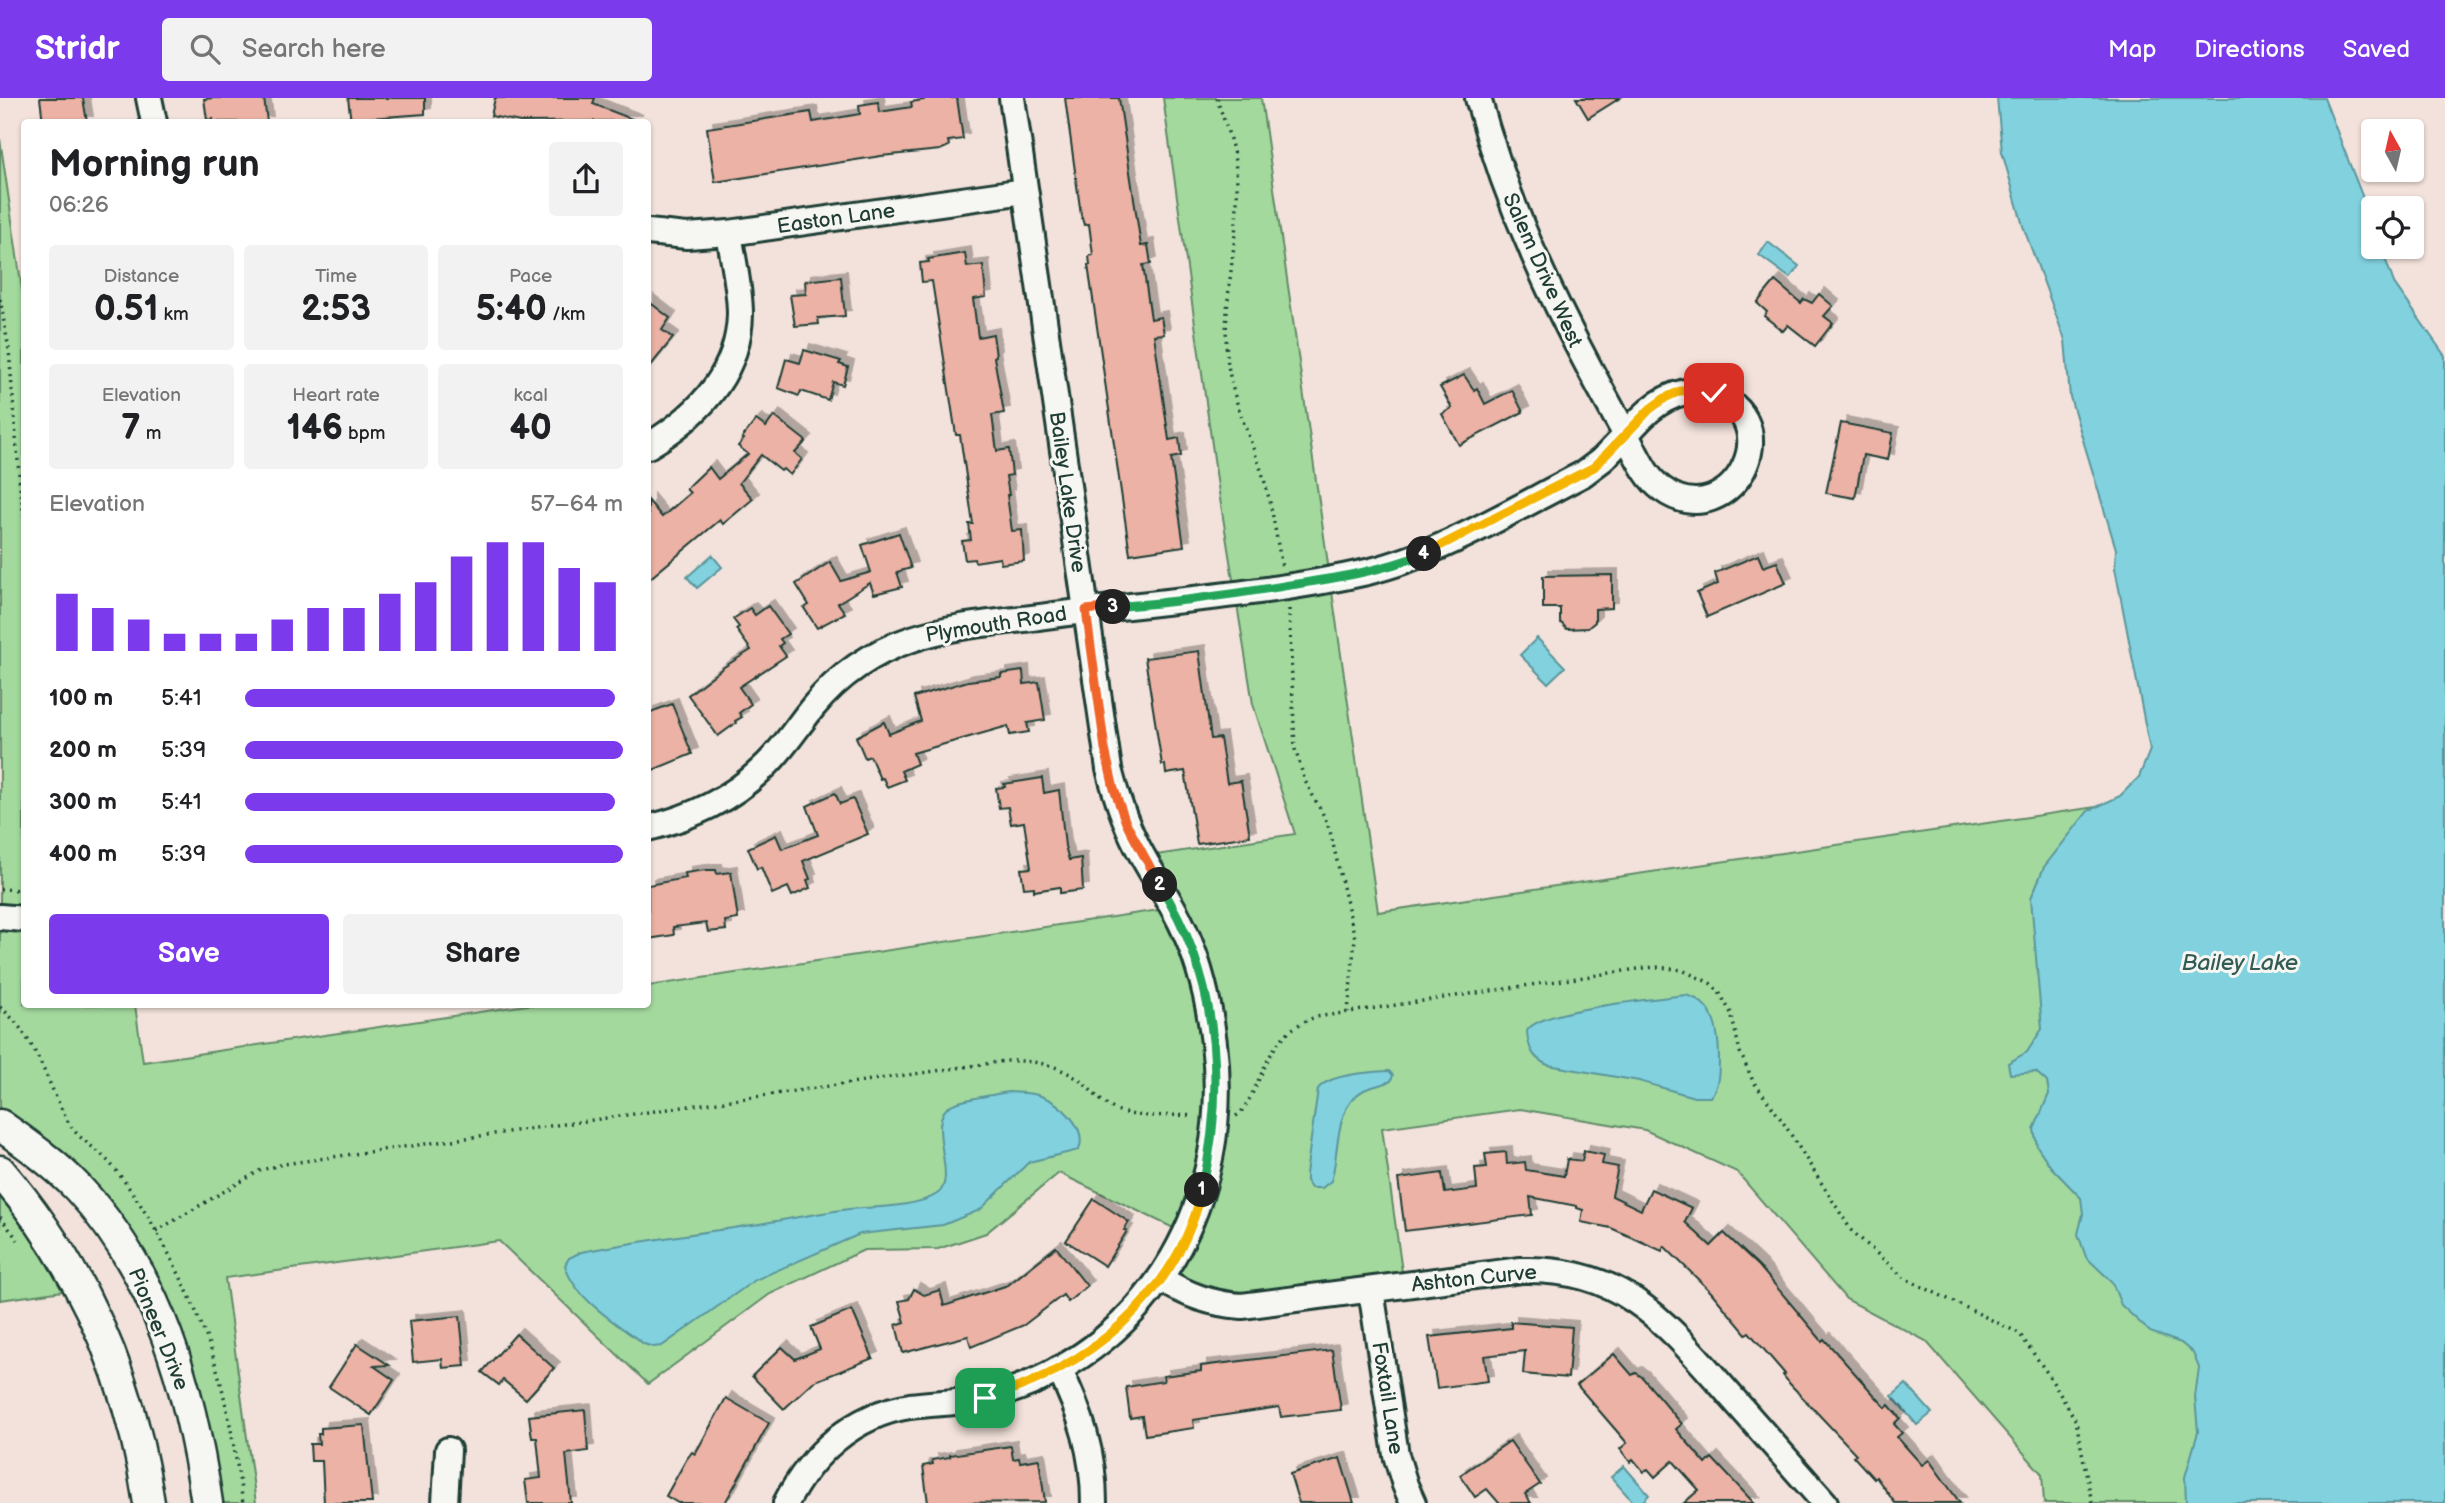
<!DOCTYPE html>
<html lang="en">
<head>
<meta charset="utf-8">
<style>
  :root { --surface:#fff; --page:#f2f2f2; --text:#202124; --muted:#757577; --accent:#7c3aed }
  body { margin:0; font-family:"Balsamiq Sans",sans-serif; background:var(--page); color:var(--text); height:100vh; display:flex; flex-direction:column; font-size:26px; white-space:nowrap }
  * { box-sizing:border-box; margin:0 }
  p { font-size:23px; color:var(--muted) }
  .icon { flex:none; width:38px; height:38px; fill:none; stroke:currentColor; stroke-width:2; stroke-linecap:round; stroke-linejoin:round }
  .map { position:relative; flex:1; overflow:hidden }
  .side { position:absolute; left:21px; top:21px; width:630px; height:889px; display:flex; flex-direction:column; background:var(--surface); border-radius:7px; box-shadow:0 2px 5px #0004 }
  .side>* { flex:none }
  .needle { width:46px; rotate:352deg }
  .tools { position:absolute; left:2361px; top:21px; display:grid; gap:14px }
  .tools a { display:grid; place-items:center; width:63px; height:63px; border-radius:7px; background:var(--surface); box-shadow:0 2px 5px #0004; font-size:35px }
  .pin { position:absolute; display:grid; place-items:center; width:60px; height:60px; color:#fff; margin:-30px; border-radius:14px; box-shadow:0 4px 10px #0006 }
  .km { position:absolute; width:35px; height:35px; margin:-18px; border-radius:50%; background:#222; color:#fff; font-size:19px; line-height:35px; text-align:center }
  .round { display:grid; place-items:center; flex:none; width:74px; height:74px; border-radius:7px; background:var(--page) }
  .summary { display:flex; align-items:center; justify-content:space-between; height:119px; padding:0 28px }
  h1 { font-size:38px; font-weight:600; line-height:52px }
  .metrics { display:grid; grid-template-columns:repeat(3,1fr); gap:10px; height:119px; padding:7px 28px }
  .metrics div { display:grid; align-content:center; border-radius:7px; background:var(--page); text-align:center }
  .metrics b { font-size:35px; font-weight:600 }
  .metrics small { font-size:19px; font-weight:400 }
  .metrics p { font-size:19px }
  .chart { height:196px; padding:14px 28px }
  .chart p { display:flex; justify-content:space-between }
  .chart svg { width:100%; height:126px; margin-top:7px; stroke:var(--accent); stroke-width:6 }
  .button { display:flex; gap:14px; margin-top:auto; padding:14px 28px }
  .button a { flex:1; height:80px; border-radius:7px; background:var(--accent); color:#fff; font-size:28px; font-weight:600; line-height:80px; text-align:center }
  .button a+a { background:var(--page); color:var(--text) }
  ul { padding:0 28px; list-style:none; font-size:23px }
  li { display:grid; grid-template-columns:112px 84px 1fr; align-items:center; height:52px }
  li i { height:18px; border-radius:9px; background:var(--accent) }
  header { display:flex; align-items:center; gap:42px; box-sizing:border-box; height:98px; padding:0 35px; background:var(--accent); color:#fff }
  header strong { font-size:33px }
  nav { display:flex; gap:38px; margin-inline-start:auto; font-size:24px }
  .search { width:490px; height:63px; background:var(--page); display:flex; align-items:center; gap:18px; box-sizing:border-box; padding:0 24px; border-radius:7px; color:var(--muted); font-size:26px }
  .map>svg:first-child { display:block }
  .green { fill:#a3d99d; stroke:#618b68; stroke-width:2 }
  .water { fill:#82d1df; stroke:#5a969b; stroke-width:2 }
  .building { fill:#ebb2a5; stroke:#1f3d34; stroke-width:2; filter:url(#shadow) }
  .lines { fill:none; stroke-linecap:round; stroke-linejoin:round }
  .minor-casing { stroke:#1f3d34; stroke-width:30 }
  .tertiary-casing { stroke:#1f3d34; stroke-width:35 }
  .path { stroke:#1f3d34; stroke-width:3.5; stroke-dasharray:2 5; stroke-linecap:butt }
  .minor { stroke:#f6f6f2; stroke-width:24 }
  .tertiary { stroke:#f6f6f2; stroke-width:30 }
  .split-1-casing { stroke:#fff; stroke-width:14 }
  .split-2-casing { stroke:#fff; stroke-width:14 }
  .split-3-casing { stroke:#fff; stroke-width:14 }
  .split-4-casing { stroke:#fff; stroke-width:14 }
  .split-5-casing { stroke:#fff; stroke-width:14 }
  .split-1 { stroke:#f5b400; stroke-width:9 }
  .split-2 { stroke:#22a559; stroke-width:9 }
  .split-3 { stroke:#f0652b; stroke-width:9 }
  .split-4 { stroke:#22a559; stroke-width:9 }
  .split-5 { stroke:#f5b400; stroke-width:9 }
  .labels { text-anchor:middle; stroke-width:6; stroke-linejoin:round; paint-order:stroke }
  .street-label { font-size:21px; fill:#1f3d34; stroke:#f6f6f2 }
  .water-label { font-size:23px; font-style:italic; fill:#335b56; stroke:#f6f6f2 }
</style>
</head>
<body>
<header>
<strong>Stridr</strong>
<div class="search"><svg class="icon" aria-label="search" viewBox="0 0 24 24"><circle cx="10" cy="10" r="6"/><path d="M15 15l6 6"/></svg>Search here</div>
<nav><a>Map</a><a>Directions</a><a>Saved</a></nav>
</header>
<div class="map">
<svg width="2445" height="1405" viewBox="0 0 2445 1405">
  <defs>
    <filter id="shadow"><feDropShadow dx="6" dy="-6" stdDeviation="0" flood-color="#0004"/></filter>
  </defs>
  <rect width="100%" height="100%" fill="#f3e2db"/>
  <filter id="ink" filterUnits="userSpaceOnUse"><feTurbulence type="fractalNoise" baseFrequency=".0143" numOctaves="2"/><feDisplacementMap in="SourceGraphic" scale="14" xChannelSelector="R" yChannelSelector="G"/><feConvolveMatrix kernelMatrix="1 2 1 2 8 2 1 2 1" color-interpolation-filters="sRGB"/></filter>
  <g filter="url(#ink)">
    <g class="green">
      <polygon points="1163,0 1261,0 1378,814 2445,658 2445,1405 2044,1405 2042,1376 1926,1243 1846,1201 1737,1074 1645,1032 1520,1011 1382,1030 1404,1188 1266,1206 1161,1181 1186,1136 1059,1075 986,1135 938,1151 864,1152 770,1196 648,1286 499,1143 225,1180 256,1405 219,1405 167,1209 0,1013 0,41 24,205 24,906 135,907 143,964 527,907 648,906 648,888 1173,810 1143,759 1295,736 1253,606 1217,382"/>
      <polygon points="0,1091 70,1192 0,1202"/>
    </g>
    <g class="water">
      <polygon points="1997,0 2324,0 2373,126 2373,149 2381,149 2394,185 2445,258 2445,1405 2186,1405 2185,1379 2198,1334 2195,1299 2199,1270 2193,1255 2181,1245 2150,1234 2121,1207 2112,1184 2086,1159 2078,1136 2083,1116 2081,1100 2051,1069 2037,1048 2034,1031 2049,996 2047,984 2036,974 2010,976 2008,965 2027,954 2042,931 2031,800 2044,769 2088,713 2120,698 2139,679 2150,652 2115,470 2116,451 2070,299 2065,242 2023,128 2002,54"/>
      <polygon points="1768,144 1799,168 1790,180 1759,157"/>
      <polygon points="712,457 722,469 697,490 687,479"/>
      <polygon points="1537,540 1565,569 1548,585 1520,557"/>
      <path d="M 1685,897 C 1715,903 1719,935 1719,961 C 1719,974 1719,989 1710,999 L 1694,999 L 1639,983 L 1548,967 C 1533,961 1528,950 1527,933 C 1537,911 1657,901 1685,897 Z"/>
      <path d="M 1389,973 L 1393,977 L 1391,983 C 1382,987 1373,988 1364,992 C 1333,1008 1340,1055 1331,1083 L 1322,1090 L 1311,1090 L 1306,1083 L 1306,1076 L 1318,991 C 1328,976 1371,974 1389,973 Z"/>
      <path d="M 1008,994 C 1018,995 1031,994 1041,998 C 1060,1005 1088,1029 1079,1052 L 1029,1064 L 980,1112 L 943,1127 L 860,1136 L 755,1182 L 662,1248 L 653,1249 L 644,1246 C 619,1227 573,1200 565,1167 L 569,1160 L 581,1154 C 640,1143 700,1135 759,1126 C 789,1121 819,1115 849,1111 C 872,1109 918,1109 937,1096 C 960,1081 923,1022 951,1007 C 961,1001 994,997 1008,994 Z"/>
      <polygon points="1906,1286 1932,1315 1917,1327 1892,1298"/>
      <polygon points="1624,1368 1649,1397 1641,1405 1634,1405 1611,1379"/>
    </g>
    <g class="building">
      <polygon points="40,0 83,0 87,24 43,24"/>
      <polygon points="213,0 264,0 267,24 213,24 213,21 207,22 204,1"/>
      <polygon points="348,0 425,0 425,16 371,20 371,22 351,24"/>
      <polygon points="495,0 595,0 593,6 637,23 520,24 491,18"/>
      <polygon points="924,0 957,0 963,41 948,43 949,48 940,52 881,58 715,84 707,30 811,14 813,24 860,16 859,7 878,4 879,14 912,9 911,4 924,2"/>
      <polygon points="1065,0 1119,0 1141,148 1148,147 1151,166 1143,167 1151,221 1161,219 1164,236 1154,237 1169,342 1179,340 1181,358 1171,360 1184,448 1130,456 1088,167 1090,167 1089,158 1093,157 1089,126 1084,127 1081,117"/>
      <polygon points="1576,0 1620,0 1588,20"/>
      <polygon points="965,155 967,169 983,167 986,199 973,201 978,239 993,236 996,258 994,259 1004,315 992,317 997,353 1009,351 1012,377 1006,378 1009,397 1007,397 1012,433 1022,432 1024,463 1001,466 1000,460 975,464 974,461 965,462 962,443 971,442 969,426 973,426 960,337 956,337 932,183 922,184 920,165 929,164 928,161"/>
      <polygon points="841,179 845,218 818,220 819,226 795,228 790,197 806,196 805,183"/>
      <polygon points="1775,183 1801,205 1804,201 1812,205 1819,196 1833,208 1824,218 1833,225 1815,248 1788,227 1783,233 1764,218 1767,214 1757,205"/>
      <polygon points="648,203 670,220 662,232 673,240 648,271"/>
      <polygon points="804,252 841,263 839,266 848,269 843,287 833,284 828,302 801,293 799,298 778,290 786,261 800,265"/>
      <polygon points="1464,277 1474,292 1477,290 1485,306 1512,292 1523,314 1459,347 1442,316 1452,310 1440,289"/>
      <polygon points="774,318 806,343 795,355 802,361 790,377 783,371 781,373 761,357 739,385 753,401 723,426 720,422 648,482 648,402 662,419 690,395 686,391 709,369 718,381 748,356 738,348 744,341 742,340 756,322 766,329"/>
      <polygon points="1841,325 1893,335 1888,362 1863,357 1855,400 1826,395"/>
      <polygon points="899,435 911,470 897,474 902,489 874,496 870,485 838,505 845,515 817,530 804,510 809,507 796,486 830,464 841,483 871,474 862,447"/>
      <polygon points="1758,457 1763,469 1777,464 1786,485 1707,519 1697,495 1718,486 1715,475"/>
      <polygon points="1612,477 1612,510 1595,511 1595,524 1588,530 1567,531 1560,524 1560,510 1543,510 1543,478"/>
      <polygon points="768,508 788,536 780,541 783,545 779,548 786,558 739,589 751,606 739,615 742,619 735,623 736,625 718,638 688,597 724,569 751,552 736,531 739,529 733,521 750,510 755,517"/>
      <polygon points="1199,553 1211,641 1220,640 1227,685 1241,683 1250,738 1197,746 1185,673 1166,676 1165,667 1162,667 1145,560"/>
      <polygon points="1023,573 1024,586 1039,584 1045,622 1027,625 1029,634 1010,637 1008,628 913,655 917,666 901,673 905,682 887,689 883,680 880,681 870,658 865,660 856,639 884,624 889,636 921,623 914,599 968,583 1001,579 1001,576"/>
      <polygon points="672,606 692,656 648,674 648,615"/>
      <polygon points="1042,680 1044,695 1059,692 1065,748 1069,762 1081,760 1083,792 1060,795 1060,789 1034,793 1034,789 1024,790 1021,771 1031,770 1024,724 1011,726 1008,709 999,710 996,690 1005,689 1004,686"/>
      <polygon points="835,695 840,706 853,701 868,736 803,763 810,781 807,782 810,790 792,798 788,789 772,796 761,769 757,771 748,750 776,737 782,751 818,737 807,708"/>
      <polygon points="706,772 716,772 717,776 731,774 738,821 725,823 726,832 708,834 706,825 673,829 674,837 648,841 648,787 686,780 685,775"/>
      <polygon points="1584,1053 1604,1057 1602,1066 1618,1069 1612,1098 1641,1112 1651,1091 1692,1110 1685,1124 1711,1148 1724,1135 1759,1168 1822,1243 1824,1241 1886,1310 1889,1307 1900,1320 1894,1326 1902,1335 1897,1339 1922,1367 1929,1362 1960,1405 1895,1405 1876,1379 1874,1381 1853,1358 1856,1356 1790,1286 1783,1277 1785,1276 1749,1234 1746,1236 1711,1194 1664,1148 1662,1153 1611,1130 1581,1124 1583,1112 1577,1110 1577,1108 1530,1099 1532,1117 1405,1133 1398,1081 1442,1075 1445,1095 1477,1091 1475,1070 1487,1069 1485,1056 1506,1054 1507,1066 1525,1064 1526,1072 1564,1078 1567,1061 1582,1063"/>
      <polygon points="1094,1101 1129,1124 1124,1132 1127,1133 1105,1168 1066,1143"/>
      <polygon points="1056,1149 1087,1188 1068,1204 1063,1197 1024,1227 971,1249 968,1238 903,1255 896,1227 905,1224 899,1203 909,1201 914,1191 924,1197 940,1192 944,1208 1008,1187"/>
      <polygon points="852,1212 873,1260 813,1284 784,1311 752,1278 782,1249 795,1261 820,1251 811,1229"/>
      <polygon points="460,1218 465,1268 443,1270 442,1261 413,1264 409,1223"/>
      <polygon points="1511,1224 1572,1229 1568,1280 1523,1276 1525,1253 1484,1258 1488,1283 1437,1290 1429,1239 1511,1230"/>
      <polygon points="516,1236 554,1270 526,1301 503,1282 499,1287 482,1274"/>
      <polygon points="357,1246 389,1267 374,1268 394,1282 371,1317 329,1289"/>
      <polygon points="1332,1252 1341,1312 1281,1319 1279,1309 1193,1322 1194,1330 1145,1337 1142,1318 1130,1320 1126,1289 1164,1283 1163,1278 1201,1273 1201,1268"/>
      <polygon points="1614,1256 1632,1277 1636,1275 1642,1279 1682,1326 1676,1331 1706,1366 1712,1360 1754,1405 1684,1405 1699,1392 1673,1363 1655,1379 1648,1371 1644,1374 1633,1361 1630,1364 1620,1351 1627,1345 1577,1287"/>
      <polygon points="726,1300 769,1325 725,1405 678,1405 666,1398 686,1362 692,1354 695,1356"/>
      <polygon points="585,1312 588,1353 566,1356 571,1405 528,1405 525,1382 541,1380 537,1340 532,1340 529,1318"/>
      <polygon points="364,1327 372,1405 324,1405 322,1363 311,1363 310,1346 319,1346 318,1336 321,1336 321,1330"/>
      <polygon points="1510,1343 1540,1386 1525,1396 1531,1405 1499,1405 1487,1391 1475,1399 1460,1377"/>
      <polygon points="1011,1348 1013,1361 1019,1360 1020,1364 1039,1361 1045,1404 928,1405 923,1368 933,1366 932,1362 950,1359 950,1357"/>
      <polygon points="1340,1360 1354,1405 1299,1405 1290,1376"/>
    </g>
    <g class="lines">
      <g class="minor-casing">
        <g id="minor">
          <polyline points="149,0 154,24"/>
          <polyline points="648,134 687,138 729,135 1025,93"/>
          <path d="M 1697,292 C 1801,310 1732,443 1662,391 C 1645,379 1636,355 1626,337 C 1646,313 1665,295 1697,292 Z"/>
          <path d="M 648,348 C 696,319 739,277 740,216 C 740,189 733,162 729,135"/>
          <path d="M 648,730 C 692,719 730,702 763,670 C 783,652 796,630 813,609 C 839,577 873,554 912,541 C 950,528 992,525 1032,520 C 1143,504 1257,499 1367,474 C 1439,457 1516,410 1583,376 L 1603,361 L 1626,337 C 1563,225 1512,124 1478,0"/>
          <polyline points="0,819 24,821"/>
          <path d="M 1161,1181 C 1187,1197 1211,1206 1242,1208 L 1521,1172 C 1624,1169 1667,1226 1729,1296 C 1761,1332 1793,1369 1825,1405"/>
          <polyline points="1371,1192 1396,1357 1405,1387 1413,1405"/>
          <path d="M 1059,1271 C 1081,1315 1094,1356 1094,1405"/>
          <polyline points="445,1405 448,1352"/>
          <path d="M 786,1405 C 811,1356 853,1317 910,1308 C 942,1304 973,1305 1004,1295 C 1155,1246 1233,1100 1214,945 C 1209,903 1199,861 1180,823 C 1169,801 1155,781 1143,759 C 1127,731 1117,702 1109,671 L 1012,0"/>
        </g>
      </g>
      <g class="tertiary-casing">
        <g id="tertiary">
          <path d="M 0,1027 C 27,1046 55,1066 78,1090 C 158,1175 191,1293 207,1405"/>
          <path d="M 0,1073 C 82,1169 131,1281 149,1405"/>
        </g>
      </g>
      <g class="path">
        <path d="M 1217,0 C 1224,24 1234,47 1236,72 C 1242,134 1222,196 1227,258 C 1231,300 1249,336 1262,375 C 1272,406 1276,438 1282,469"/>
        <polyline points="0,201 9,252 20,388 24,419"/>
        <polyline points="1289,511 1295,651 1305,683 1325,720 1330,733 1355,840 1348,914"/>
        <polyline points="0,791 24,792"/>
        <path d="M 0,909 C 37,939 47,987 70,1027 C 79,1041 93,1048 105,1060 C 118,1073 129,1090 140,1106 C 168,1150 192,1200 210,1249 C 227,1299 235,1353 243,1405"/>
        <path d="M 1236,1018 C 1244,1013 1247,1005 1252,996 C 1269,961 1275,933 1316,919 L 1644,870 L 1659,869 L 1682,872 L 1710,885 L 1719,894 L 1731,915 L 1740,954 L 1753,983 L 1783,1024 L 1851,1132 L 1904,1180 L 2019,1235 L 2048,1276 L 2076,1323 L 2092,1405"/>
        <polyline points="0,1119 18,1142"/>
        <path d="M 156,1133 L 261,1072 L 284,1066 L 1005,963 C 1034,962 1059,966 1083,985 C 1092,993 1101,1004 1112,1010 C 1138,1023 1166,1015 1194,1018"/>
      </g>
      <use href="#minor" class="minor"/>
      <use href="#tertiary" class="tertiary"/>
    </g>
  </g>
  <g class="lines" filter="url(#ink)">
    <g class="split-1-casing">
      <path id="split-1" d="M 985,1300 C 1085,1274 1178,1197 1202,1092"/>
    </g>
    <g class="split-2-casing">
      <path id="split-2" d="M 1160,787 C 1219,881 1226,986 1202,1092"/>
    </g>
    <g class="split-3-casing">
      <polyline id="split-3" points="1113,509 1086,512 1105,651 1114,691 1126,725 1160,787"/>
    </g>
    <g class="split-4-casing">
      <path id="split-4" d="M 1113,509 C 1168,505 1223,498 1278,489 C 1328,481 1376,475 1424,456"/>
    </g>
    <g class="split-5-casing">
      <polyline id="split-5" points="1424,456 1594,369 1650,311 1665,300 1680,293 1697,292 1714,295"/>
    </g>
    <use href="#split-1" class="split-1"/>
    <use href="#split-2" class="split-2"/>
    <use href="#split-3" class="split-3"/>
    <use href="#split-4" class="split-4"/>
    <use href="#split-5" class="split-5"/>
  </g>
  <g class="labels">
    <g class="street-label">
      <text transform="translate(836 120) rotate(-8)" y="7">Easton Lane</text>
      <text transform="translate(1543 172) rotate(66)" y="7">Salem Drive West</text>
      <text transform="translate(1068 394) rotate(82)" y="7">Bailey Lake Drive</text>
      <text transform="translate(996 526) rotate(-9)" y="7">Plymouth Road</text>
      <text transform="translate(1474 1180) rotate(-6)" y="7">Ashton Curve</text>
      <text transform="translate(159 1231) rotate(68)" y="7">Pioneer Drive</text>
      <text transform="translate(1388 1300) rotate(81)" y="7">Foxtail Lane</text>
    </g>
    <g class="water-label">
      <text x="2240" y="872">Bailey Lake</text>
    </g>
  </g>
</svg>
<div class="tools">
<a><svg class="needle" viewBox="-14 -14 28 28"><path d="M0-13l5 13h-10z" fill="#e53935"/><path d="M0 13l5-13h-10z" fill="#757577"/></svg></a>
<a><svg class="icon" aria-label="locate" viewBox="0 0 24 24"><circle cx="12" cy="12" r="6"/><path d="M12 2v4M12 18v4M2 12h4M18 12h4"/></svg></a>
</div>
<div class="pin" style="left:985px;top:1300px;background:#1e9e55"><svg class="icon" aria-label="arrive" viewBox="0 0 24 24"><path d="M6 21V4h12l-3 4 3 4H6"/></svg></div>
<div class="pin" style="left:1714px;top:295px;background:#d93025"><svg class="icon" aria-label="check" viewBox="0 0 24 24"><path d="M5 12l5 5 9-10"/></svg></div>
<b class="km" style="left:1202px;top:1092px">1</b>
<b class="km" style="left:1160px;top:787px">2</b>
<b class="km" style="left:1113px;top:509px">3</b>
<b class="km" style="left:1424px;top:456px">4</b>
<section class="side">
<div class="summary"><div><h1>Morning run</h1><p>06:26</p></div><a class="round"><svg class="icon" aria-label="share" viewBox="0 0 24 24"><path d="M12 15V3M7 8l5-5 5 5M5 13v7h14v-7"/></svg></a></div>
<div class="metrics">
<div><p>Distance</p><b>0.51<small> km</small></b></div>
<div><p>Time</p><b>2:53</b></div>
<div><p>Pace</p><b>5:40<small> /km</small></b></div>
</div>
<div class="metrics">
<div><p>Elevation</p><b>7<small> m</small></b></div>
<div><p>Heart rate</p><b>146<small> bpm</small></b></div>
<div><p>kcal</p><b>40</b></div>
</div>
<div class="chart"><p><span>Elevation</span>57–64 m</p>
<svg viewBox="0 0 160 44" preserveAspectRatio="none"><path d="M5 44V24M15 44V29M25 44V33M35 44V38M45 44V38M55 44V38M65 44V33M75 44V29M85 44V29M95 44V24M105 44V20M115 44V11M125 44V6M135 44V6M145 44V15M155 44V20"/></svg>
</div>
<ul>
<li><b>100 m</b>5:41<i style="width:98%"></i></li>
<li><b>200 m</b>5:39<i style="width:100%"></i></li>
<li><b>300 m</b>5:41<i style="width:98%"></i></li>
<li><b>400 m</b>5:39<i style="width:100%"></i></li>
</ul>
<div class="button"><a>Save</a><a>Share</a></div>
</section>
</div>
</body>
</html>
